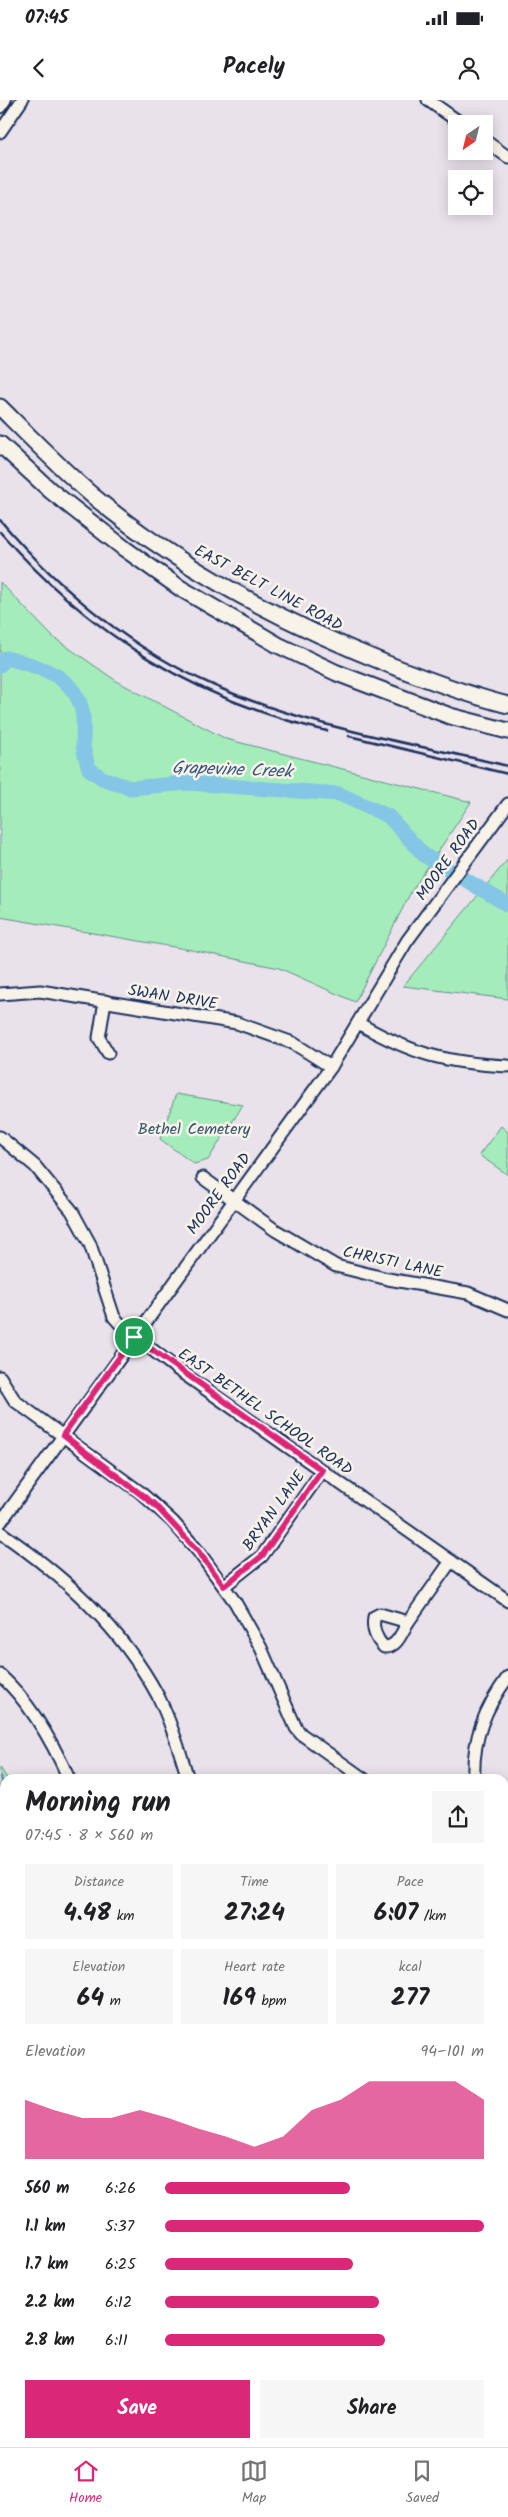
<!DOCTYPE html>
<html lang="en">
<head>
<meta charset="utf-8">
<style>
  :root { --surface:#fff; --page:#f6f6f6; --text:#202124; --muted:#757577; --line:#e0e0e0; --accent:#db2777 }
  body { margin:0; font-family:Kalam,sans-serif; background:var(--page); color:var(--text); height:100vh; display:flex; flex-direction:column; font-size:19px; white-space:nowrap }
  * { box-sizing:border-box; margin:0 }
  p { font-size:16px; color:var(--muted) }
  .icon { flex:none; width:28px; height:28px; fill:none; stroke:currentColor; stroke-width:2; stroke-linecap:round; stroke-linejoin:round }
  .map { position:relative; flex:1; overflow:hidden }
  .panel { position:absolute; left:0px; top:1674px; width:509px; height:674px; display:flex; flex-direction:column; background:var(--surface); border-radius:15px 15px 0 0; box-shadow:0 2px 12px #0003 }
  .panel>* { flex:none }
  .needle { width:32px; rotate:215deg }
  .buttons { position:absolute; left:448px; top:15px; display:grid; gap:10px }
  .buttons a { display:grid; place-items:center; width:45px; height:45px; border-radius:0px; background:var(--surface); box-shadow:0 2px 12px #0003; font-size:25px }
  .pin { position:absolute; display:grid; place-items:center; width:42px; height:42px; color:#fff; margin:-21px; border:2px solid #fff; border-radius:50%; box-shadow:0 1px 5px #0007 }
  .round { display:grid; place-items:center; flex:none; width:52px; height:52px; border-radius:0px; background:var(--page) }
  .headline { display:flex; align-items:center; justify-content:space-between; height:85px; padding:0 25px }
  h1 { font-size:28px; font-weight:800; line-height:38px }
  .metrics { display:grid; grid-template-columns:repeat(3,1fr); gap:8px; height:85px; padding:5px 25px }
  .metrics div { display:grid; align-content:center; border-radius:0px; background:var(--page); text-align:center }
  .metrics b { font-size:25px; font-weight:800 }
  .metrics small { font-size:14px; font-weight:400 }
  .metrics p { font-size:14px }
  .chart { height:140px; padding:10px 25px }
  .chart p { display:flex; justify-content:space-between }
  .chart svg { width:100%; height:90px; margin-top:5px; fill:var(--accent); opacity:.7 }
  .primary-button { display:flex; gap:10px; margin-top:auto; padding:10px 25px }
  .primary-button a { flex:1; height:58px; border-radius:0px; background:var(--accent); color:#fff; font-size:20px; font-weight:800; line-height:58px; text-align:center }
  .primary-button a+a { background:var(--page); color:var(--text) }
  ul { padding:0 25px; list-style:none; font-size:16px }
  li { display:grid; grid-template-columns:80px 60px 1fr; align-items:center; height:38px }
  li i { height:12px; border-radius:6px; background:var(--accent) }
  .status { display:flex; justify-content:space-between; align-items:center; height:35px; padding:0 25px; background:var(--surface); direction:ltr }
  .status svg { height:14px; fill:currentColor }
  header { display:flex; justify-content:space-between; align-items:center; height:65px; padding:0 25px; background:var(--surface); font-size:22px; font-weight:800 }
  .tab-bar { display:flex; justify-content:space-around; align-items:center; height:70px; border-top:1px solid var(--line); background:var(--surface); font-size:14px; color:var(--muted) }
  .tab-bar a { display:grid; justify-items:center; gap:2px }
  .tab-bar .on { color:var(--accent) }
  .map>svg:first-child { display:block }
  .green { fill:#a4ecba; stroke:#608e8c }
  .lines { fill:none; stroke-linecap:round; stroke-linejoin:round }
  .stream { stroke:#5b8ab0; stroke-width:2.5 }
  .river { stroke:#85c6e6; stroke-width:15 }
  .minor-casing { stroke:#1b2f5e; stroke-width:15 }
  .major-casing { stroke:#1b2f5e; stroke-width:19 }
  .minor { stroke:#f7f3e8; stroke-width:11 }
  .major { stroke:#f7f3e8; stroke-width:15 }
  .rail { stroke:#1b2f5e; stroke-width:2.5 }
  .route-casing { stroke:#fff; stroke-width:10 }
  .route { stroke:#db2777; stroke-width:6 }
  .labels { text-anchor:middle; stroke-width:5; stroke-linejoin:round; paint-order:stroke }
  .street-label { font-size:16px; fill:#1b2f5e; stroke:#f7f3e8 }
  .park-label { font-size:16px; fill:#365570; stroke:#f7f3e8 }
  .water-label { font-size:18px; font-style:italic; fill:#365580; stroke:#f7f3e8 }
</style>
</head>
<body>
<div class="status"><b>07:45</b><svg viewBox="0 0 49 12"><path d="M0 12V9h3v3zM5 12V6h3v6zM10 12V3h3v9zM15 12V0h3v12zM26 1h20v11H26zM47 4h2v5h-2z"/></svg></div>
<header><svg class="icon" aria-label="back" viewBox="0 0 24 24"><path d="M15 5l-7 7 7 7"/></svg>Pacely<svg class="icon" aria-label="person" viewBox="0 0 24 24"><circle cx="12" cy="8" r="4"/><path d="M4 21q1-7 8-7t8 7"/></svg></header>
<div class="map">
<svg width="508" height="2347" viewBox="0 0 508 2347">
  <rect width="100%" height="100%" fill="#e9e2ea"/>
  <filter id="ink" filterUnits="userSpaceOnUse"><feTurbulence type="fractalNoise" baseFrequency=".02" numOctaves="2"/><feDisplacementMap in="SourceGraphic" scale="10" xChannelSelector="R" yChannelSelector="G"/><feConvolveMatrix kernelMatrix="1 2 1 2 8 2 1 2 1" color-interpolation-filters="sRGB"/></filter>
  <g filter="url(#ink)">
    <g class="green">
      <polygon points="0,482 53,537 118,582 226,639 471,702 411,792 355,902 279,868 191,850 0,817"/>
      <polygon points="508,759 508,899 403,886"/>
      <polygon points="176,994 243,1005 208,1060 194,1064 160,1039"/>
      <polygon points="501,1026 508,1032 508,1075 479,1055"/>
      <polygon points="0,1667 7,1679 5,1785 0,1783"/>
    </g>
    <g class="lines">
      <g class="stream">
        <polyline points="0,1677 5,1687"/>
        <polyline points="0,1853 5,1854"/>
        <polyline points="0,1930 5,1921"/>
      </g>
      <path class="river" d="M 0,565 L 6,558 C 39,566 78,576 83,616 C 84,624 83,634 83,643 C 83,651 87,661 89,669 L 102,678 L 130,688 L 187,683 L 339,694 L 388,716 L 424,755 L 508,805"/>
      <g class="minor-casing">
        <g id="minor">
          <polyline points="428,0 462,24"/>
          <polyline points="0,7 5,0"/>
          <polyline points="0,32 22,0"/>
          <polyline points="484,40 508,57"/>
          <polyline points="0,894 40,891 237,923 293,943 331,967"/>
          <polyline points="105,901 99,938 108,953"/>
          <path d="M 358,923 C 412,954 445,963 508,966"/>
          <polyline points="0,1037 35,1066 72,1111 90,1144 114,1217 123,1227 177,1269 508,1501"/>
          <polyline points="203,1078 275,1130 336,1166 388,1179 468,1193 508,1210"/>
          <polyline points="0,1277 15,1301 140,1392 173,1422 198,1451 235,1502 261,1548 296,1628 301,1634 364,1679"/>
          <polyline points="0,1423 331,967 407,841 508,704"/>
          <path d="M 0,1432 C 64,1476 121,1527 158,1596 C 171,1622 180,1651 188,1679"/>
          <polyline points="224,1486 262,1456 322,1371"/>
          <path d="M 380,1514 L 408,1522 C 402,1532 397,1548 384,1547 C 376,1539 372,1529 374,1517 Z"/>
          <polyline points="408,1522 451,1461"/>
          <path d="M 0,1575 C 31,1603 52,1641 69,1679"/>
          <path d="M 474,1679 C 472,1639 485,1608 508,1577"/>
          <polyline points="504,1800 508,1800"/>
          <polyline points="504,1920 508,1920"/>
          <polyline points="0,2018 5,2021"/>
          <polyline points="504,2037 508,2037"/>
          <polyline points="504,2157 508,2157"/>
          <polyline points="5,2186 1,2200 5,2209"/>
          <polyline points="0,2263 5,2256"/>
          <polyline points="504,2276 508,2276"/>
          <polyline points="154,2342 161,2347"/>
          <polyline points="75,2347 78,2342"/>
          <polyline points="218,2347 221,2342"/>
        </g>
      </g>
      <g class="major-casing">
        <g id="major">
          <path d="M 0,307 C 30,337 60,368 93,396 C 180,469 285,523 390,565 C 428,580 468,595 508,605"/>
          <polyline points="0,344 51,391 125,449 180,488 278,545 337,573 450,616 508,631"/>
        </g>
      </g>
      <use href="#minor" class="minor"/>
      <use href="#major" class="major"/>
      <g class="rail">
        <path d="M 0,420 C 59,489 129,548 213,585 C 306,627 410,643 508,666"/>
        <path d="M 0,432 C 89,534 195,600 327,631"/>
        <polyline points="349,636 508,674"/>
      </g>
    </g>
  </g>
  <g class="lines" filter="url(#ink)">
    <g class="route-casing">
      <polygon id="route" points="134,1237 322,1370 262,1456 224,1486 198,1451 155,1405 63,1335"/>
    </g>
    <use href="#route" class="route"/>
  </g>
  <g class="labels">
    <g class="street-label">
      <text transform="translate(269 487) rotate(28)" y="6">EAST BELT LINE ROAD</text>
      <text transform="translate(447 759) rotate(-54)" y="6">MOORE ROAD</text>
      <text transform="translate(173 896) rotate(9)" y="6">SWAN DRIVE</text>
      <text transform="translate(218 1093) rotate(-54)" y="6">MOORE ROAD</text>
      <text transform="translate(393 1161) rotate(12)" y="6">CHRISTI LANE</text>
      <text transform="translate(266 1311) rotate(35)" y="6">EAST BETHEL SCHOOL ROAD</text>
      <text transform="translate(273 1410) rotate(-54)" y="6">BRYAN LANE</text>
    </g>
    <g class="park-label">
      <text x="194" y="1034">Bethel Cemetery</text>
    </g>
    <g class="water-label">
      <text transform="translate(232 669) rotate(2)" y="6">Grapevine Creek</text>
    </g>
  </g>
</svg>
<div class="buttons">
<a><svg class="needle" viewBox="-14 -14 28 28"><path d="M0-13l5 13h-10z" fill="#e53935"/><path d="M0 13l5-13h-10z" fill="#757577"/></svg></a>
<a><svg class="icon" aria-label="locate" viewBox="0 0 24 24"><circle cx="12" cy="12" r="6"/><path d="M12 2v4M12 18v4M2 12h4M18 12h4"/></svg></a>
</div>
<div class="pin" style="left:134px;top:1237px;background:#1e9e55"><svg class="icon" aria-label="arrive" viewBox="0 0 24 24"><path d="M6 21V4h12l-3 4 3 4H6"/></svg></div>
<section class="panel">
<div class="headline"><div><h1>Morning run</h1><p>07:45 · 8 × 560 m</p></div><a class="round"><svg class="icon" aria-label="share" viewBox="0 0 24 24"><path d="M12 15V3M7 8l5-5 5 5M5 13v7h14v-7"/></svg></a></div>
<div class="metrics">
<div><p>Distance</p><b>4.48<small> km</small></b></div>
<div><p>Time</p><b>27:24</b></div>
<div><p>Pace</p><b>6:07<small> /km</small></b></div>
</div>
<div class="metrics">
<div><p>Elevation</p><b>64<small> m</small></b></div>
<div><p>Heart rate</p><b>169<small> bpm</small></b></div>
<div><p>kcal</p><b>277</b></div>
</div>
<div class="chart"><p><span>Elevation</span>94–101 m</p>
<svg viewBox="0 0 160 44" preserveAspectRatio="none"><path d="M0 44V15L10 20L20 24L30 24L40 20L50 24L60 29L70 33L80 38L90 33L100 20L110 15L120 6L130 6L140 6L150 6L160 15V44z"/></svg>
</div>
<ul>
<li><b>560 m</b>6:26<i style="width:58%"></i></li>
<li><b>1.1 km</b>5:37<i style="width:100%"></i></li>
<li><b>1.7 km</b>6:25<i style="width:59%"></i></li>
<li><b>2.2 km</b>6:12<i style="width:67%"></i></li>
<li><b>2.8 km</b>6:11<i style="width:69%"></i></li>
</ul>
<div class="primary-button"><a>Save</a><a>Share</a></div>
</section>
</div>
<nav class="tab-bar">
<a class="on"><svg class="icon" aria-label="home" viewBox="0 0 24 24"><path d="M3 11l9-7 9 7M6 9v11h12V9"/></svg>Home</a>
<a><svg class="icon" aria-label="map" viewBox="0 0 24 24"><path d="M3 6l6-2 6 2 6-2v14l-6 2-6-2-6 2zM9 4v14M15 6v14"/></svg>Map</a>
<a><svg class="icon" aria-label="saved" viewBox="0 0 24 24"><path d="M7 4h10v16l-5-4-5 4z"/></svg>Saved</a>
</nav>
</body>
</html>
